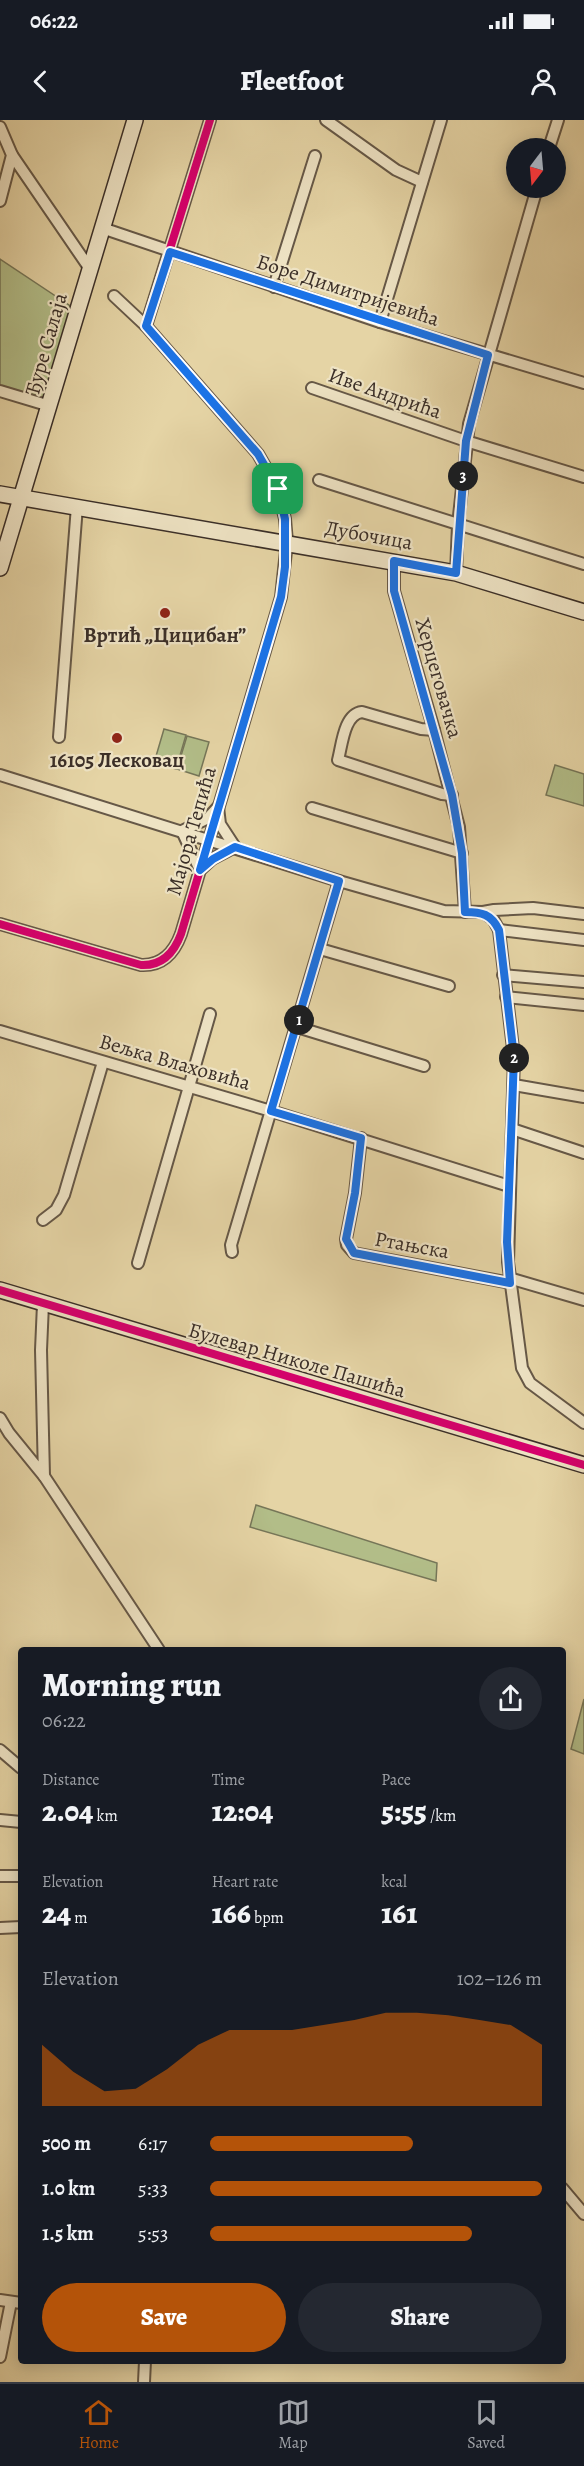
<!DOCTYPE html>
<html lang="en">
<head>
<meta charset="utf-8">
<style>
  :root { --surface:#171b24; --page:#242831; --text:#f1f3f6; --muted:#9ea1a6; --line:#363941; --accent:#b45309 }
  body { margin:0; font-family:Alegreya,serif; background:var(--page); color:var(--text); height:100vh; display:flex; flex-direction:column; font-size:22px; white-space:nowrap }
  * { box-sizing:border-box; margin:0 }
  p { font-size:20px; color:var(--muted) }
  .icon { flex:none; width:33px; height:33px; fill:none; stroke:currentColor; stroke-width:2; stroke-linecap:round; stroke-linejoin:round }
  .map { position:relative; flex:1; overflow:hidden }
  .panel { position:absolute; left:18px; top:1527px; width:548px; height:717px; display:flex; flex-direction:column; background:var(--surface); border-radius:6px; box-shadow:0 3px 15px #0003 }
  .panel>* { flex:none }
  .needle { width:39px; rotate:196deg }
  .fabs { position:absolute; left:506px; top:18px; display:grid; gap:12px }
  .fabs a { display:grid; place-items:center; width:60px; height:60px; border-radius:50%; background:var(--surface); box-shadow:0 3px 15px #0003; font-size:30px }
  .pin { position:absolute; display:grid; place-items:center; width:51px; height:51px; color:#fff; margin:-26px; border-radius:12px; box-shadow:0 3px 9px #0006 }
  .km { position:absolute; width:30px; height:30px; margin:-15px; border-radius:50%; background:#222; color:#fff; font-size:16px; line-height:30px; text-align:center }
  .round { display:grid; place-items:center; flex:none; width:63px; height:63px; border-radius:32px; background:var(--page) }
  .summary { display:flex; align-items:center; justify-content:space-between; height:102px; padding:0 24px }
  h1 { font-size:33px; font-weight:800; line-height:45px }
  .stats { display:grid; grid-template-columns:repeat(3,1fr); gap:9px; height:102px; padding:6px 24px }
  .stats div { display:grid; align-content:center }
  .stats b { font-size:30px; font-weight:800 }
  .stats small { font-size:16px; font-weight:400 }
  .stats p { font-size:16px }
  .chart { height:168px; padding:12px 24px }
  .chart p { display:flex; justify-content:space-between }
  .chart svg { width:100%; height:108px; margin-top:6px; fill:var(--accent); opacity:.7 }
  .primary-button { display:flex; gap:12px; margin-top:auto; padding:12px 24px }
  .primary-button a { flex:1; height:69px; border-radius:36px; background:var(--accent); color:#fff; font-size:24px; font-weight:800; line-height:69px; text-align:center }
  .primary-button a+a { background:var(--page); color:var(--text) }
  ul { padding:0 24px; list-style:none; font-size:20px }
  li { display:grid; grid-template-columns:96px 72px 1fr; align-items:center; height:45px }
  li i { height:15px; border-radius:8px; background:var(--accent) }
  .status { display:flex; justify-content:space-between; align-items:center; height:42px; padding:0 30px; background:var(--surface); direction:ltr }
  .status svg { height:16px; fill:currentColor }
  header { display:flex; justify-content:space-between; align-items:center; height:78px; padding:0 24px; background:var(--surface); font-size:27px; font-weight:800 }
  .dock { display:flex; justify-content:space-around; align-items:center; height:84px; border-top:2px solid var(--line); background:var(--surface); font-size:16px; color:var(--muted) }
  .dock a { display:grid; justify-items:center; gap:3px }
  .dock .active { color:var(--accent) }
  .map>svg:first-child { display:block }
  .green { fill:#b2bd88; stroke:#767658; stroke-width:1.5 }
  .lines { fill:none; stroke-linecap:round; stroke-linejoin:round }
  .street-casing { stroke:#665847; stroke-width:14 }
  .secondary-casing { stroke:#3b2f28; stroke-width:18 }
  .street { stroke:#eee3c4; stroke-width:10 }
  .secondary { stroke:#eee3c4; stroke-width:15 }
  .cycleway-casing { stroke:#eee3c4; stroke-width:11 }
  .cycleway { stroke:#d6006c; stroke-width:8 }
  .route-casing { stroke:#fff; stroke-width:12 }
  .route { stroke:#1a73e8; stroke-width:8 }
  .poi-dot { fill:#8f2418; stroke:#eee3c4; stroke-width:2 }
  .labels { text-anchor:middle; stroke-width:4.5; stroke-linejoin:round; paint-order:stroke }
  .street-label { font-size:21px; fill:#3b2f28; stroke:#eee3c4 }
  .poi-label { font-size:21px; font-weight:bold; fill:#3b2f28; stroke:#eee3c4 }
</style>
</head>
<body>
<div class="status"><b>06:22</b><svg viewBox="0 0 49 12"><path d="M0 12V9h3v3zM5 12V6h3v6zM10 12V3h3v9zM15 12V0h3v12zM26 1h20v11H26zM47 4h2v5h-2z"/></svg></div>
<header><svg class="icon" aria-label="back" viewBox="0 0 24 24"><path d="M15 5l-7 7 7 7"/></svg>Fleetfoot<svg class="icon" aria-label="person" viewBox="0 0 24 24"><circle cx="12" cy="8" r="4"/><path d="M4 21q1-7 8-7t8 7"/></svg></header>
<div class="map">
<svg width="584" height="2262" viewBox="0 0 584 2262">
  <rect width="100%" height="100%" fill="#e5d4a5"/>
  <filter id="stains"><feTurbulence type="fractalNoise" baseFrequency=".00333" numOctaves="4"/><feColorMatrix values="0 0 0 0 .2 0 0 0 0 .09 0 0 0 0 .02 0 0 0 .5 -.17"/></filter>
  <radialGradient id="worn" r=".72"><stop offset=".6" stop-color="#630" stop-opacity="0"/><stop offset="1" stop-color="#630" stop-opacity=".3"/></radialGradient>
  <g class="green">
    <polygon points="0,139 72,187 43,279 0,267"/>
    <polygon points="164,609 186,615 176,649 154,643"/>
    <polygon points="187,616 209,622 199,656 177,649"/>
    <polygon points="555,645 584,654 584,686 546,675"/>
    <polygon points="256,1385 437,1443 436,1461 250,1407"/>
    <polygon points="584,1579 584,1634 571,1629"/>
  </g>
  <g class="lines">
    <g class="street-casing">
      <g id="street">
        <polyline points="326,0 396,50 422,62"/>
        <polyline points="0,7 12,35 0,81"/>
        <polyline points="549,28 558,0"/>
        <polyline points="12,35 90,149"/>
        <polyline points="102,108 380,202 584,263"/>
        <polyline points="274,167 315,36"/>
        <polyline points="114,176 146,206"/>
        <polyline points="380,202 441,0"/>
        <polyline points="312,268 466,321 584,357"/>
        <polyline points="0,271 50,286"/>
        <polyline points="319,360 584,444"/>
        <polyline points="394,441 394,471 434,610 459,707 465,792"/>
        <polyline points="456,453 458,405 469,304 537,68"/>
        <path d="M 434,610 L 421,609 L 362,592 C 344,594 342,625 338,640 L 442,674 L 452,675"/>
        <polyline points="59,617 77,386"/>
        <polyline points="0,655 339,761 444,791 483,792 494,790 533,788 584,794"/>
        <polygon points="218,687 220,704 235,727 212,739 200,750 182,711 208,698"/>
        <polyline points="312,688 462,733"/>
        <polyline points="483,792 493,799 499,810 514,937 508,1142 522,1248 530,1263 584,1303"/>
        <path d="M 0,804 L 141,845 C 162,846 174,833 181,814 L 281,477 L 287,422 L 285,399 L 278,369 L 258,334 L 146,206 L 210,0"/>
        <polyline points="499,810 584,820"/>
        <polyline points="320,829 449,866"/>
        <polyline points="503,855 584,862"/>
        <polyline points="506,877 584,885"/>
        <polyline points="297,907 424,946"/>
        <polyline points="0,911 271,991 509,1066"/>
        <polyline points="514,965 584,977"/>
        <polyline points="512,1009 584,1033"/>
        <polyline points="361,1018 355,1073 346,1119 347,1125 354,1133 510,1163"/>
        <polyline points="43,1100 56,1090 64,1075 103,942"/>
        <polyline points="232,1132 231,1125 339,761"/>
        <polyline points="138,1143 210,894"/>
        <polyline points="509,1158 584,1180"/>
        <polyline points="0,1298 9,1313 44,1356 41,1230 43,1184"/>
        <polyline points="44,1356 159,1530"/>
        <polyline points="0,1630 21,1648"/>
        <polyline points="0,1700 21,1702"/>
        <polyline points="0,1756 21,1756"/>
        <polyline points="0,1808 21,1807"/>
        <polyline points="562,2068 584,2094"/>
        <polyline points="0,2180 21,2183"/>
        <polyline points="0,2237 11,2182"/>
        <polyline points="144,2262 145,2241"/>
      </g>
    </g>
    <g class="secondary-casing">
      <g id="secondary">
        <polyline points="0,374 456,453 584,492"/>
        <polyline points="0,448 135,0"/>
        <polyline points="0,1170 584,1345"/>
      </g>
    </g>
    <use href="#street" class="street"/>
    <use href="#secondary" class="secondary"/>
    <g class="cycleway-casing">
      <g id="cycleway">
        <path d="M 0,804 L 141,845 C 162,846 174,833 181,814 L 281,477 L 287,422 L 285,399 L 278,369 L 258,334 L 146,206 L 210,0"/>
        <polyline points="0,1170 584,1345"/>
      </g>
    </g>
    <use href="#cycleway" class="cycleway"/>
  </g>
  <g class="lines">
    <g class="route-casing">
      <path id="route" d="M 170,132 L 488,235 L 466,321 L 456,453 L 394,441 L 394,471 L 452,675 L 462,733 L 465,792 C 482,792 491,794 499,810 L 514,937 L 507,1122 L 510,1163 L 354,1133 L 346,1119 L 355,1073 L 361,1018 L 271,991 L 339,761 L 235,727 L 213,739 L 200,750 L 281,477 L 285,447 L 285,399 L 278,369 L 258,334 L 146,206 Z"/>
    </g>
    <use href="#route" class="route"/>
  </g>
  <g class="poi-dot">
    <circle cx="165" cy="493" r="6"/>
    <circle cx="117" cy="618" r="6"/>
  </g>
  <g class="labels">
    <g class="street-label">
      <text transform="translate(348 170) rotate(18)" y="7">Боре Димитријевића</text>
      <text transform="translate(46 224) rotate(-74)" y="7">Ђуре Салаја</text>
      <text transform="translate(385 273) rotate(19)" y="7">Иве Андрића</text>
      <text transform="translate(369 415) rotate(10)" y="7">Дубочица</text>
      <text transform="translate(439 558) rotate(74)" y="7">Херцеговачка</text>
      <text transform="translate(191 711) rotate(-74)" y="7">Мајора Тепића</text>
      <text transform="translate(175 942) rotate(16)" y="7">Вељка Влаховића</text>
      <text transform="translate(412 1125) rotate(10)" y="7">Ртањска</text>
      <text transform="translate(297 1240) rotate(16)" y="7">Булевар Николе Пашића</text>
    </g>
    <g class="poi-label">
      <text x="165" y="522">Вртић „Цицибан”</text>
      <text x="117" y="647">16105 Лесковац</text>
    </g>
  </g>
  <rect width="100%" height="100%" filter="url(#stains)"/>
  <rect width="100%" height="100%" fill="url(#worn)"/>
</svg>
<div class="fabs">
<a><svg class="needle" viewBox="-14 -14 28 28"><path d="M0-13l5 13h-10z" fill="#e53935"/><path d="M0 13l5-13h-10z" fill="#9ea1a6"/></svg></a>
</div>
<div class="pin" style="left:278px;top:369px;background:#1e9e55"><svg class="icon" aria-label="arrive" viewBox="0 0 24 24"><path d="M6 21V4h12l-3 4 3 4H6"/></svg></div>
<b class="km" style="left:299px;top:900px">1</b>
<b class="km" style="left:514px;top:938px">2</b>
<b class="km" style="left:463px;top:356px">3</b>
<section class="panel">
<div class="summary"><div><h1>Morning run</h1><p>06:22</p></div><a class="round"><svg class="icon" aria-label="share" viewBox="0 0 24 24"><path d="M12 15V3M7 8l5-5 5 5M5 13v7h14v-7"/></svg></a></div>
<div class="stats">
<div><p>Distance</p><b>2.04<small> km</small></b></div>
<div><p>Time</p><b>12:04</b></div>
<div><p>Pace</p><b>5:55<small> /km</small></b></div>
</div>
<div class="stats">
<div><p>Elevation</p><b>24<small> m</small></b></div>
<div><p>Heart rate</p><b>166<small> bpm</small></b></div>
<div><p>kcal</p><b>161</b></div>
</div>
<div class="chart"><p><span>Elevation</span>102–126 m</p>
<svg viewBox="0 0 160 44" preserveAspectRatio="none"><path d="M0 44V19L10 30L20 38L30 37L40 29L50 19L60 13L70 13L80 13L90 11L100 9L110 6L120 6L130 7L140 9L150 11L160 19V44z"/></svg>
</div>
<ul>
<li><b>500 m</b>6:17<i style="width:61%"></i></li>
<li><b>1.0 km</b>5:33<i style="width:100%"></i></li>
<li><b>1.5 km</b>5:53<i style="width:79%"></i></li>
</ul>
<div class="primary-button"><a>Save</a><a>Share</a></div>
</section>
</div>
<nav class="dock">
<a class="active"><svg class="icon" aria-label="home" viewBox="0 0 24 24"><path d="M3 11l9-7 9 7M6 9v11h12V9"/></svg>Home</a>
<a><svg class="icon" aria-label="map" viewBox="0 0 24 24"><path d="M3 6l6-2 6 2 6-2v14l-6 2-6-2-6 2zM9 4v14M15 6v14"/></svg>Map</a>
<a><svg class="icon" aria-label="saved" viewBox="0 0 24 24"><path d="M7 4h10v16l-5-4-5 4z"/></svg>Saved</a>
</nav>
</body>
</html>
